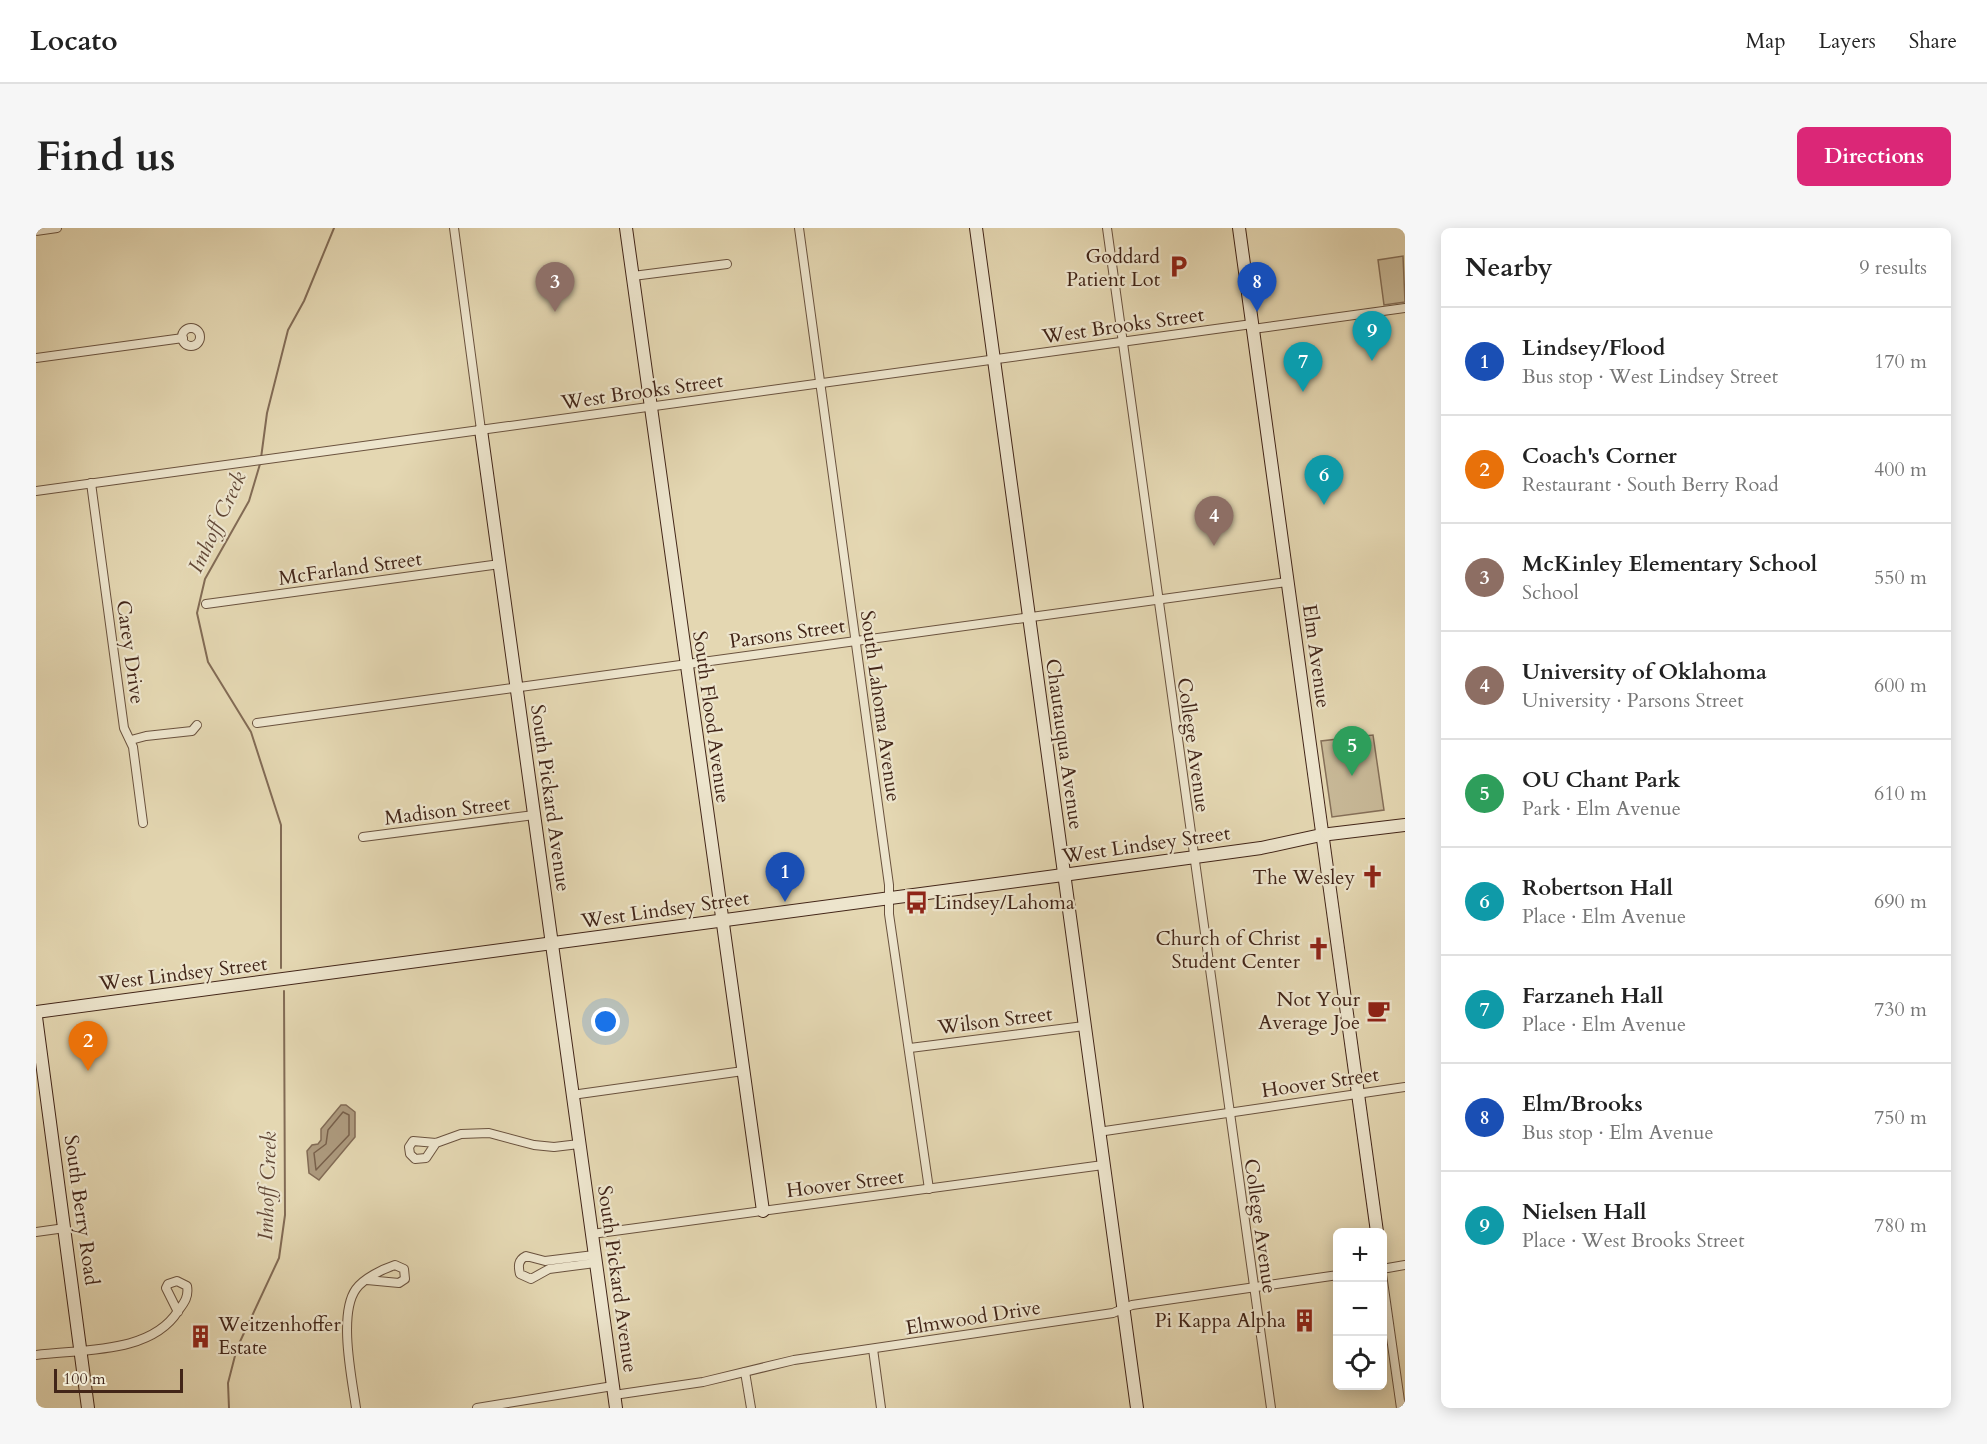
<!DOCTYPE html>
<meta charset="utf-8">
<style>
:root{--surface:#fff;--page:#f6f6f6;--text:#222;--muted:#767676;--line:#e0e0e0;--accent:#db2777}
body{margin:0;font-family:Cardo,serif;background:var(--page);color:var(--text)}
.controls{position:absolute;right:18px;bottom:18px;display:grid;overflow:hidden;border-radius:9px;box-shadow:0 3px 15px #0003}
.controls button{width:54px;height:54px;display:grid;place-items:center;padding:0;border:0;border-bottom:2px solid var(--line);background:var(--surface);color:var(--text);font:30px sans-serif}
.scale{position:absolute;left:18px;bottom:15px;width:129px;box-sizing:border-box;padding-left:6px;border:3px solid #422518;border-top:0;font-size:16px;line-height:21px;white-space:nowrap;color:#422518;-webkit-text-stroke:4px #ede5cd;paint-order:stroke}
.you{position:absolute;left:570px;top:794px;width:21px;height:21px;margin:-15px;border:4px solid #fff;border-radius:50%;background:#1a73e8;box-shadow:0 0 0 9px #1a73e833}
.badge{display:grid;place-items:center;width:39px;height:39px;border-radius:50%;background:var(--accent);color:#fff;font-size:20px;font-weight:700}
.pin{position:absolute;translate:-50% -50px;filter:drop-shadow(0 2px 3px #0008)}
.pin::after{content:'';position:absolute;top:32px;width:21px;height:18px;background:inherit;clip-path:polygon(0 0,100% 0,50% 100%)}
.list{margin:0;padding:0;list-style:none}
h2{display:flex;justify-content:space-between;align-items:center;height:78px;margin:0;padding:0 24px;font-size:26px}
h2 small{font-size:20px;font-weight:400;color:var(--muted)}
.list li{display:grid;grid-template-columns:39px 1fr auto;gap:18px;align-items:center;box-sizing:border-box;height:108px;padding:0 24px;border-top:2px solid var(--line)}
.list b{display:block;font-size:22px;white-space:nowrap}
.list p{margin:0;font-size:20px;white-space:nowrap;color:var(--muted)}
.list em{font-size:20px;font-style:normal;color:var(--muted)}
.icon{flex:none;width:33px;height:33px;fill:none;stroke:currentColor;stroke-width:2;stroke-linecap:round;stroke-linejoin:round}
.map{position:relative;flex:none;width:1369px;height:1180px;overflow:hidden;border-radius:9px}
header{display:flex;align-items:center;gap:36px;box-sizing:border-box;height:84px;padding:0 30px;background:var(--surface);border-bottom:2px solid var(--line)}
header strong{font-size:28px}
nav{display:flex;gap:33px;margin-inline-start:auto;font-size:21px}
.intro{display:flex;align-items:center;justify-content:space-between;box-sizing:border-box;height:144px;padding:0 36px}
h1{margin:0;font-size:42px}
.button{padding:15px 27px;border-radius:9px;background:var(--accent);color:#fff;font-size:21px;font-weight:700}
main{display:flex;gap:36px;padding:0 36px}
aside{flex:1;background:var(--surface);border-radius:9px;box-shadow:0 3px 15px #0003}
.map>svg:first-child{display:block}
.green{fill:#c8b998;stroke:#856f58;stroke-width:1.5}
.water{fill:#ad9a7e;stroke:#826b55;stroke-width:1.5}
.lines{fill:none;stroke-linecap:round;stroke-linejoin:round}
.shore{stroke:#78604b;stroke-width:1.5}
.stream{stroke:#826b55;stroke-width:2}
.street-casing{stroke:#6a523e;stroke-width:10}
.secondary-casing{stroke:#422518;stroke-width:14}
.street{stroke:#ede5cd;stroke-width:8}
.secondary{stroke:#ede5cd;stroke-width:12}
.labels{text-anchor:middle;stroke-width:4.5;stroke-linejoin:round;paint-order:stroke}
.poi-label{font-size:20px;fill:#422518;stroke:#ede5cd;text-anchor:end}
.street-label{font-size:20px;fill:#422518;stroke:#ede5cd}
.water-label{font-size:21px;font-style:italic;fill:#624837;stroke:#ede5cd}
</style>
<header>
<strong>Locato</strong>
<nav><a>Map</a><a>Layers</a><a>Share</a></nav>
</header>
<div class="intro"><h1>Find us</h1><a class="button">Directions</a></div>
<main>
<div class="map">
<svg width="1369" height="1180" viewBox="0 0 1369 1180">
<rect width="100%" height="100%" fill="#e4d7b2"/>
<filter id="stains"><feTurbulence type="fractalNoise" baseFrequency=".00333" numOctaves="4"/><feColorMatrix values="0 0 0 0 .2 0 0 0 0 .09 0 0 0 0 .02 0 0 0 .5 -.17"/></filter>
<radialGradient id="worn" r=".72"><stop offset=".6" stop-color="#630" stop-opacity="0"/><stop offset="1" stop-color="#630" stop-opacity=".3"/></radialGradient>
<g class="green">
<polygon points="1367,28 1369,74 1348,77 1342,32"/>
<polygon points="1337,507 1348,582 1296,589 1285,513"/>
</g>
<polygon class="water" points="305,877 310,877 319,884 319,909 283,952 273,945 271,923 276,917 282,916 285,912 285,901"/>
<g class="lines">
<polygon class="shore" points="307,884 313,887 313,907 280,942 278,925 290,916 292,902"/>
<g class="stream">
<polyline points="225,230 231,185 252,102 268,73 298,0"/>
<polyline points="224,236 213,273 169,351 161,385 172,434 215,504 245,597 245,740"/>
<polyline points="193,1180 192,1155 201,1120 243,1030 249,987 248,763"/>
</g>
<defs>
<g id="street">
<polyline points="418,0 445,202"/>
<polyline points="763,0 853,657 853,686 893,961"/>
<polyline points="1071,0 1235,1180"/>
<polyline points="0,3 21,0"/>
<polyline points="597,48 691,36"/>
<circle cx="155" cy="109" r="9"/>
<polyline points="1217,101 1369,80"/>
<polyline points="0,130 147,110"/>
<polyline points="55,255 88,500 97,519 107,595"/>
<polyline points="0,263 1216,96"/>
<polyline points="170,376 464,336"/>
<polyline points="221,495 1251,354"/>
<polyline points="95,512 110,508 156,503 161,497"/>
<polyline points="327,609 498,587"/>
<polyline points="874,820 1048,798"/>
<polyline points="536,867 707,843"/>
<polyline points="1062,904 1369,859"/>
<polyline points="400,915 390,930 379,931 374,926 373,919 377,913 400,915 425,906 453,905 498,917 518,919 543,916"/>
<polyline points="0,1004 29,1000"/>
<polyline points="556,1006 1067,937"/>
<path d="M558,1027L509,1033L490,1028C482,1032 482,1038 484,1046L495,1051L513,1041L559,1035"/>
<polyline points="1346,1041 1369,1037"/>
<polyline points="1346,1046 1365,1180"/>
<polyline points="837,1121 845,1180"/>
<path d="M0,1127C46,1121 115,1126 142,1083C148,1075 153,1069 151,1058L141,1053L132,1056L130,1060L142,1084"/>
<polyline points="709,1144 715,1180"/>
<polyline points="578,1167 667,1154 758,1132 1077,1085 1096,1077 1302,1047"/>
<path d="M320,1180C316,1151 302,1086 320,1061C328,1050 347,1041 359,1037L368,1041L369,1051L363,1055L331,1052"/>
<polyline points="441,1180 577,1158"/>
</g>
<g id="secondary">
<polyline points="590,0 727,983"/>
<polyline points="940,0 1101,1180"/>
<polyline points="1203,0 1341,1004"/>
<polyline points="445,202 580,1180"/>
<polyline points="0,784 1027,647 1225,620 1285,607 1369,597"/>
<polyline points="0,789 52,1180"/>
</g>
</defs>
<use href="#street" class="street-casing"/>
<use href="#secondary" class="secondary-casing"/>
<use href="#street" class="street"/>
<use href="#secondary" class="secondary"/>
</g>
<defs>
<symbol id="parking-bare" viewBox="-9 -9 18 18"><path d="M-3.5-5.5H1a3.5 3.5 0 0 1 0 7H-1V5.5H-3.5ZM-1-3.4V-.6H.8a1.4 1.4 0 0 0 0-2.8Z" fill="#8f2418" stroke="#ede5cd" stroke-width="2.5" paint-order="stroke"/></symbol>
<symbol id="church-bare" viewBox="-9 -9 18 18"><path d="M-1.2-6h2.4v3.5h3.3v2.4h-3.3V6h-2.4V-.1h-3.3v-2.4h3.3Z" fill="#8f2418" stroke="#ede5cd" stroke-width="2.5" paint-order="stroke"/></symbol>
<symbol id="bus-bare" viewBox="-9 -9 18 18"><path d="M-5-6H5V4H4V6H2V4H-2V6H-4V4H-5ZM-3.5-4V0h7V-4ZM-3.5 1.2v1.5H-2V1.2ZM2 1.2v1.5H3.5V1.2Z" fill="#8f2418" stroke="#ede5cd" stroke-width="2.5" paint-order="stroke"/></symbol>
<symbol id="cafe-bare" viewBox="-9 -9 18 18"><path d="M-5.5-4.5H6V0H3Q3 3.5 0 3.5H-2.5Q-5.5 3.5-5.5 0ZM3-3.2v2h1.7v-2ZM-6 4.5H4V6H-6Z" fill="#8f2418" stroke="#ede5cd" stroke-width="2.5" paint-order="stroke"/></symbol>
<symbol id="building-bare" viewBox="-9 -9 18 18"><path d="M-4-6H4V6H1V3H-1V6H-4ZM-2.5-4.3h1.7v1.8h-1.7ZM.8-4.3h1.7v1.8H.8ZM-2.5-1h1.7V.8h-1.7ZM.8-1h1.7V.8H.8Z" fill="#8f2418" stroke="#ede5cd" stroke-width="2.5" paint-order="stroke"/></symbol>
</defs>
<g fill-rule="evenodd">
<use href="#parking-bare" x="1126" y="22" width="33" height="33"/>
<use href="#church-bare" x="1320" y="632" width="33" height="33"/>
<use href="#bus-bare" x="864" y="658" width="33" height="33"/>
<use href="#church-bare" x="1266" y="704" width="33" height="33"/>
<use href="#cafe-bare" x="1326" y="766" width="33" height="33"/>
<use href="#building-bare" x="1252" y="1076" width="33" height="33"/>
<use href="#building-bare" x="148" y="1092" width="33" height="33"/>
</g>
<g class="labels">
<g class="poi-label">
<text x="1124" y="35">Goddard<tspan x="1124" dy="23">Patient Lot</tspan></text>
<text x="1319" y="656">The Wesley</text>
<text x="898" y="681" text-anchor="start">Lindsey/Lahoma</text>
<text x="1264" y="717">Church of Christ<tspan x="1264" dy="23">Student Center</tspan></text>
<text x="1324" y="778">Not Your<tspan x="1324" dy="23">Average Joe</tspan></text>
<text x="1250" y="1099">Pi Kappa Alpha</text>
<text x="182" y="1103" text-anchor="start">Weitzenhoffer<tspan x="182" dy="23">Estate</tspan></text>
</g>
<g class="street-label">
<text transform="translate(1087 97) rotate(-8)" y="7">West Brooks Street</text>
<text transform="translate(606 163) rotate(-8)" y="7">West Brooks Street</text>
<text transform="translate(314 340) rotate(-8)" y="7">McFarland Street</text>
<text transform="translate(751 405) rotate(-8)" y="7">Parsons Street</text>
<text transform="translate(95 424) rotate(82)" y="7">Carey Drive</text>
<text transform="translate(1281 428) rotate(82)" y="7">Elm Avenue</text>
<text transform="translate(845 478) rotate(82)" y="7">South Lahoma Avenue</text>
<text transform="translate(676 489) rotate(82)" y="7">South Flood Avenue</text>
<text transform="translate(1029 516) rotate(82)" y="7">Chautauqua Avenue</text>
<text transform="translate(1158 517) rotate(82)" y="7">College Avenue</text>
<text transform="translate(515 570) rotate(82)" y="7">South Pickard Avenue</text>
<text transform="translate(411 582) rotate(-7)" y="7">Madison Street</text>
<text transform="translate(1110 616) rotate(-8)" y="7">West Lindsey Street</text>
<text transform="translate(629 681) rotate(-8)" y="7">West Lindsey Street</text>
<text transform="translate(147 745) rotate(-7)" y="7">West Lindsey Street</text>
<text transform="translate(959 792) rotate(-7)" y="7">Wilson Street</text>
<text transform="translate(1284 854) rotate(-8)" y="7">Hoover Street</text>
<text transform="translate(809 955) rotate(-7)" y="7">Hoover Street</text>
<text transform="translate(46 982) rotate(82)" y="7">South Berry Road</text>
<text transform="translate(1225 998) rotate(82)" y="7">College Avenue</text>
<text transform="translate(582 1051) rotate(82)" y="7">South Pickard Avenue</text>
<text transform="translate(937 1089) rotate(-9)" y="7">Elmwood Drive</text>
</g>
<g class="water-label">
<text transform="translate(181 294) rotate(-65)" y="7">Imhoff Creek</text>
<text transform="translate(231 958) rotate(-88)" y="7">Imhoff Creek</text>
</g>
</g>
<rect width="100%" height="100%" filter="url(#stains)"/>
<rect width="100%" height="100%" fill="url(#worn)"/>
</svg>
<div class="controls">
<button>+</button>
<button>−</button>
<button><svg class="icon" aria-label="locate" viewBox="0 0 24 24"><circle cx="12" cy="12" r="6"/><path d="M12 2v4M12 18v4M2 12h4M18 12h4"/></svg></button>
</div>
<div class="scale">100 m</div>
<div class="you"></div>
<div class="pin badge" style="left:749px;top:674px;background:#1a4fb4">1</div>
<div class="pin badge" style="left:52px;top:843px;background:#e8710a">2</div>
<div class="pin badge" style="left:519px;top:84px;background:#8d6e63">3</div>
<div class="pin badge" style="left:1178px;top:318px;background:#8d6e63">4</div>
<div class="pin badge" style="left:1316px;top:548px;background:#2e9e5b">5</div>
<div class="pin badge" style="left:1288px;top:277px;background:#0f9aa8">6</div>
<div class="pin badge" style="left:1267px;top:164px;background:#0f9aa8">7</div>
<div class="pin badge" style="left:1221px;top:84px;background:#1a4fb4">8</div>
<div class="pin badge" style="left:1336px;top:133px;background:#0f9aa8">9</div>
</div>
<aside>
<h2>Nearby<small>9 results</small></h2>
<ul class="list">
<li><span class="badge" style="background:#1a4fb4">1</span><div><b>Lindsey/Flood</b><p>Bus stop · West Lindsey Street</p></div><em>170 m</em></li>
<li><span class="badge" style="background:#e8710a">2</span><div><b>Coach's Corner</b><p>Restaurant · South Berry Road</p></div><em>400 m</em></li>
<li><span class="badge" style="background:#8d6e63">3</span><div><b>McKinley Elementary School</b><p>School</p></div><em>550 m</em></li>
<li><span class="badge" style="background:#8d6e63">4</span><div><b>University of Oklahoma</b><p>University · Parsons Street</p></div><em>600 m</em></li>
<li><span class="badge" style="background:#2e9e5b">5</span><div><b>OU Chant Park</b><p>Park · Elm Avenue</p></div><em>610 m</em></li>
<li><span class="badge" style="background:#0f9aa8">6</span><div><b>Robertson Hall</b><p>Place · Elm Avenue</p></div><em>690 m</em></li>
<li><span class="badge" style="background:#0f9aa8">7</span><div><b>Farzaneh Hall</b><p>Place · Elm Avenue</p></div><em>730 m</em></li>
<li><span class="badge" style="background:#1a4fb4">8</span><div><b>Elm/Brooks</b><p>Bus stop · Elm Avenue</p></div><em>750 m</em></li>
<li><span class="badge" style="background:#0f9aa8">9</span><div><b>Nielsen Hall</b><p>Place · West Brooks Street</p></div><em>780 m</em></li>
</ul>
</aside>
</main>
